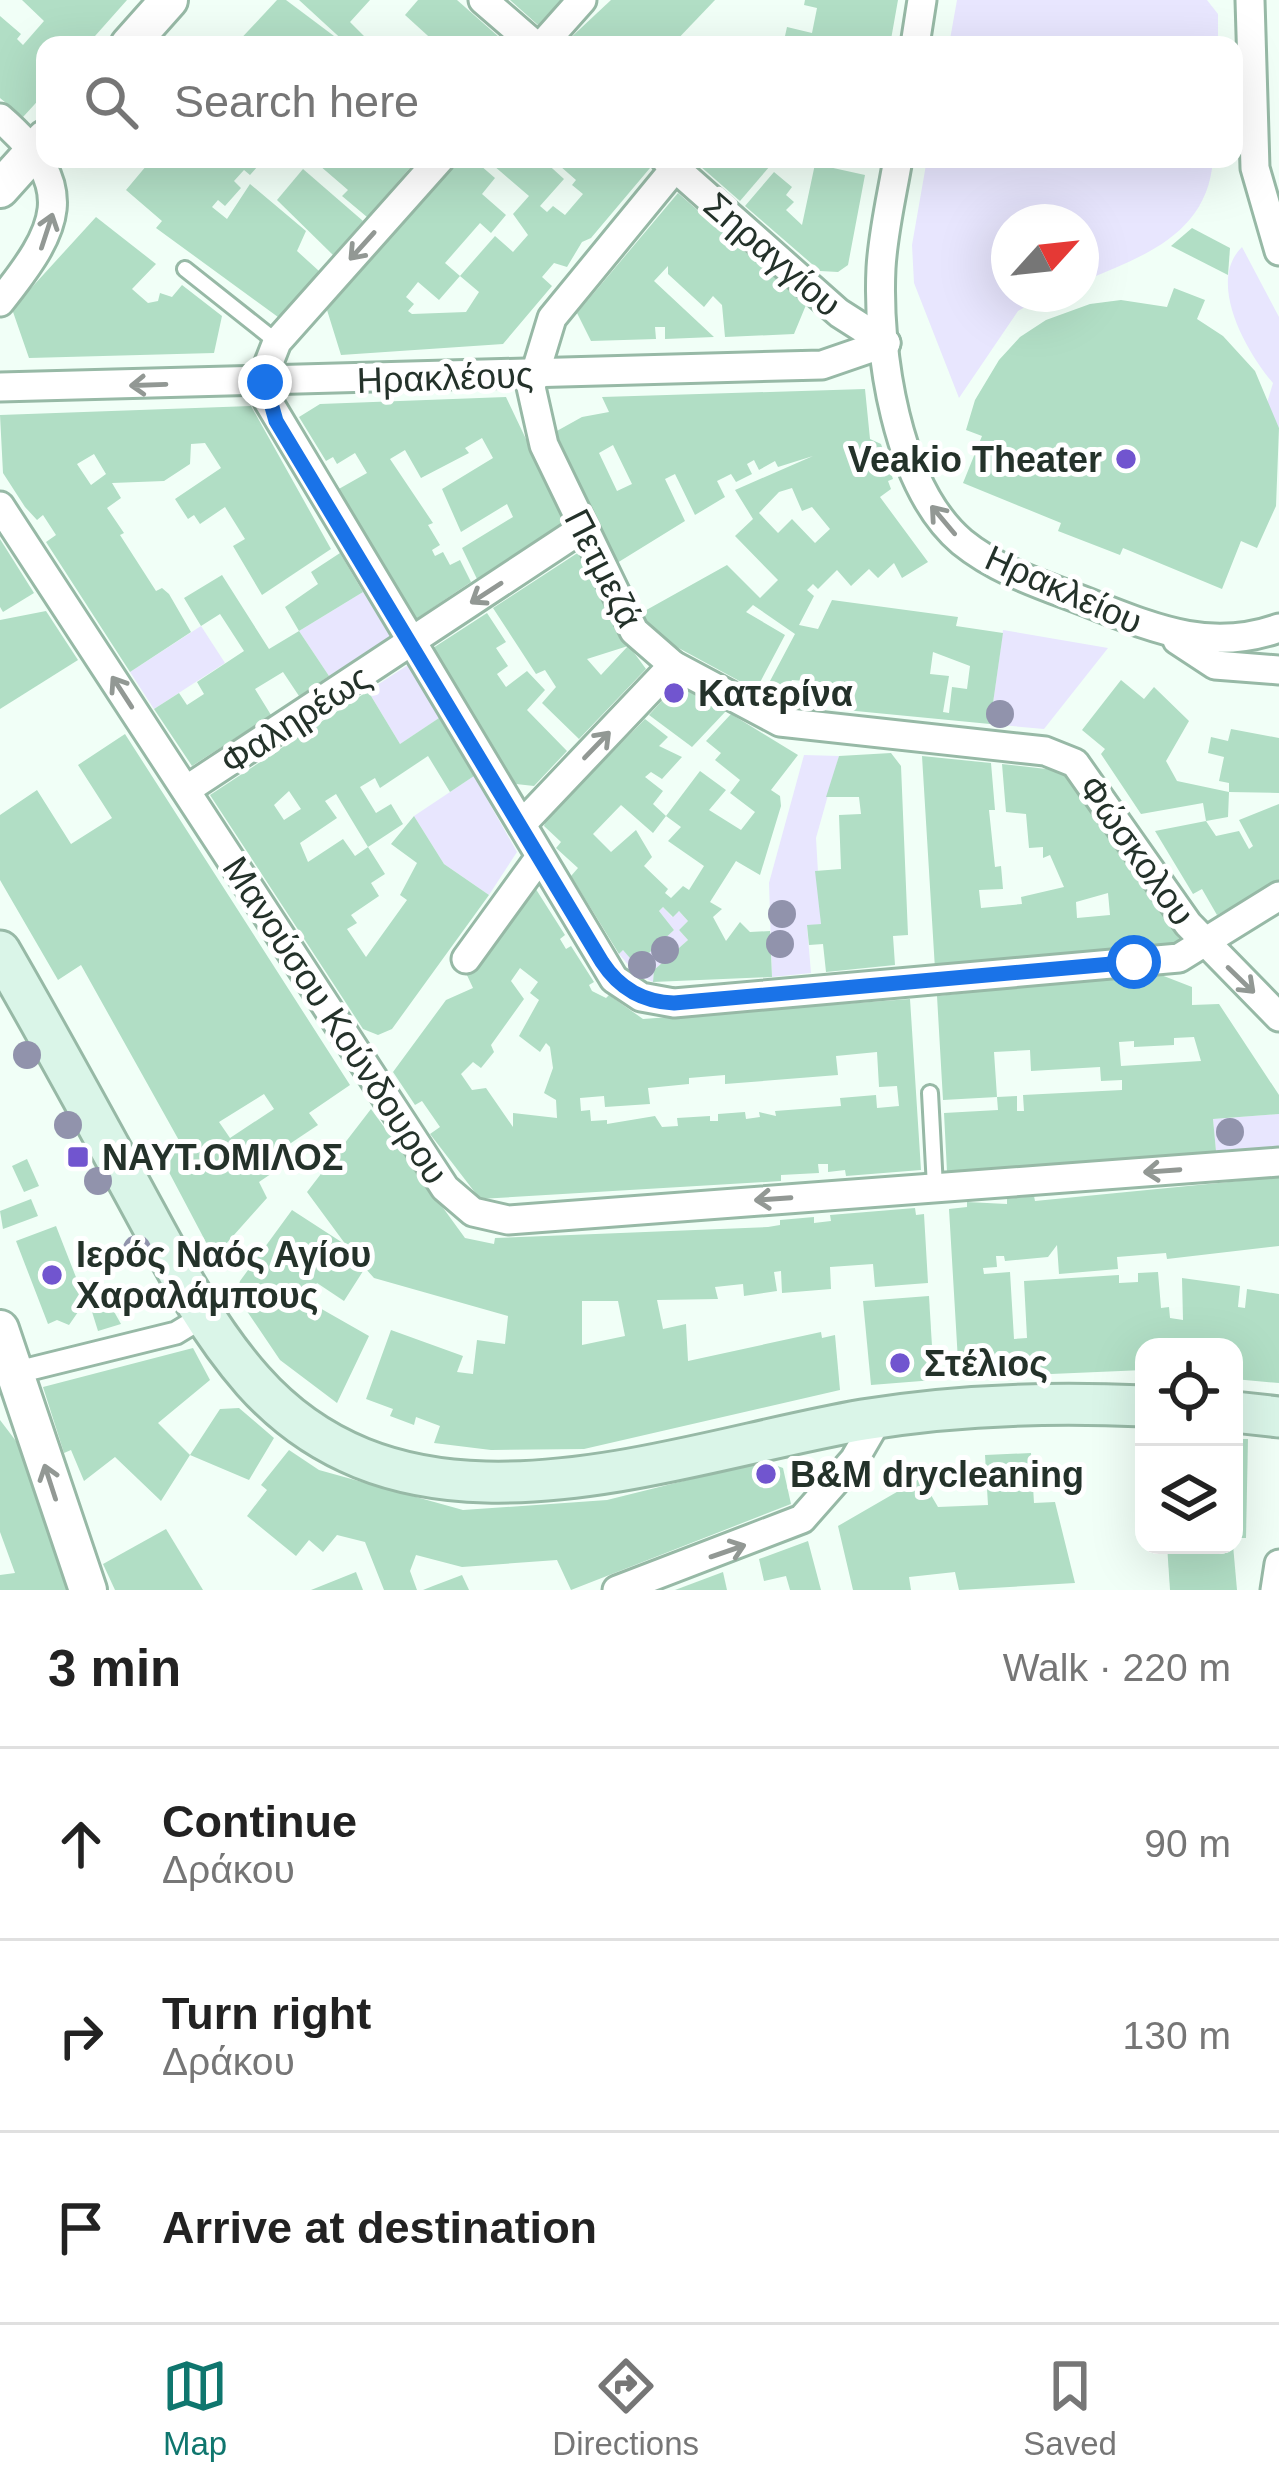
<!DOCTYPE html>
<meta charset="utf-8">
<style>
:root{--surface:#fff;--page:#f2f2f2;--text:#222;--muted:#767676;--line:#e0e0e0;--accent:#0f766e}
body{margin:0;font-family:Arial,sans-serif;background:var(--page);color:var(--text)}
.controls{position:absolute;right:36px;bottom:36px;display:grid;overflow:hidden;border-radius:24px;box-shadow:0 12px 48px #0002}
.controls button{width:108px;height:108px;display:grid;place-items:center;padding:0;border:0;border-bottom:3px solid var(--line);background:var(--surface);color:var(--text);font:60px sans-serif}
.compass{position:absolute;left:991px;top:204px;width:108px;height:108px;border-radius:50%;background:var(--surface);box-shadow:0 12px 48px #0002;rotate:63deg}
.stop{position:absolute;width:36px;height:36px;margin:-27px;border:9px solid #1a73e8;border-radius:50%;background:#fff}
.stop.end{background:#1a73e8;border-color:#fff;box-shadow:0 3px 12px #0008}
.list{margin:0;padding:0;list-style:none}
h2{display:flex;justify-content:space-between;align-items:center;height:156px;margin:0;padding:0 48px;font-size:51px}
h2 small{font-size:39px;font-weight:400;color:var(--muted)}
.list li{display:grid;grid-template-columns:78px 1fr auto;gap:36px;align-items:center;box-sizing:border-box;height:192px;padding:0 48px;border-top:3px solid var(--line)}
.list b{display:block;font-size:45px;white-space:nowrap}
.list p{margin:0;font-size:39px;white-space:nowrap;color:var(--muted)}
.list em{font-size:39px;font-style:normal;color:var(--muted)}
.icon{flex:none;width:66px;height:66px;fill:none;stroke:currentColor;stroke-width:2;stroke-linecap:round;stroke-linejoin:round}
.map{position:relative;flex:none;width:1279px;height:1590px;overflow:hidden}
.search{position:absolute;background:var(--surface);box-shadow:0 12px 48px #0002;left:36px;right:36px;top:36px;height:132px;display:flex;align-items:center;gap:30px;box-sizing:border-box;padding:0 42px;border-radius:24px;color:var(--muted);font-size:45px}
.sheet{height:732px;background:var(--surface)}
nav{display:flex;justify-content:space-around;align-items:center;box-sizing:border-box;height:168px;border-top:3px solid var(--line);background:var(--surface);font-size:33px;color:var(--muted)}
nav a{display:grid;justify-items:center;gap:6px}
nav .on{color:var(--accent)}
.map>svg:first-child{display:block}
.green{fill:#e8e6fe}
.building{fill:#b1dec5;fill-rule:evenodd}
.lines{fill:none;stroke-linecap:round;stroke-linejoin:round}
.service-casing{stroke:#97b9a6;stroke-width:20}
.pedestrian-casing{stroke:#97b9a6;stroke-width:27}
.minor-casing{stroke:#97b9a6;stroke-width:33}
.tertiary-casing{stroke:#97b9a6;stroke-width:42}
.secondary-casing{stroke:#97b9a6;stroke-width:45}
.service{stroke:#fff;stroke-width:14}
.pedestrian{stroke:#fff;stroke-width:21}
.minor{stroke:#fff;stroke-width:27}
.tertiary{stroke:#fff;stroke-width:36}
.secondary{stroke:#daf5e8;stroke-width:39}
.tree{fill:#9193ac}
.oneway{stroke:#929894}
.route{stroke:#1a73e8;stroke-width:15}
.poi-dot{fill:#7155cf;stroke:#fff;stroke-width:4.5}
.labels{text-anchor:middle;stroke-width:10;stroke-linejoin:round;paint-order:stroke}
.street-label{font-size:36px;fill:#24322a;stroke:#fff}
.poi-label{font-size:36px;font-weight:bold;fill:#24322a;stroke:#fff;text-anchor:start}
</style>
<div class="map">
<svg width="1279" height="1590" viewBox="0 0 1279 1590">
<rect width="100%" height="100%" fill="#f1fff7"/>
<g class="green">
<polygon points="957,0 1207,0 1218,14 1218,45 949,45"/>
<path d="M927,159H1213C1208,234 1144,256 1084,281L1081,222H1009V294H1048L1018,311L959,398L914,283L912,245Z"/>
<path d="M1242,247L1279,317V428L1267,403L1273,383C1247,353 1206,282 1242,247Z"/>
<polygon points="363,592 390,636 329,676 299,631"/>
<polygon points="201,626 225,663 154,709 130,672"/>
<polygon points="1003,630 1108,648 1044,729 990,724"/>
<polygon points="408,665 439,718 400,744 368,691"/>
<polygon points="804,755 839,756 816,838 821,924 807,926 811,973 772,977 769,883"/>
<polygon points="474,776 517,852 489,895 444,864 414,816"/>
<polygon points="663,907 672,917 679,911 688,921 679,930 688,940 654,970 653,982 636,974 619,954 623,950 636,964 674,930 659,911"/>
<polygon points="1279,1114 1279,1147 1216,1151 1213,1119"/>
</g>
<g class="building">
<polygon points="22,0 127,0 87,45 45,45 45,93 23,117 0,98 0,16 21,34 17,39 23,45 44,21"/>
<polygon points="277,0 286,0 346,45 235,45"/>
<polygon points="299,0 370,0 350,22 364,36 348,45"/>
<polygon points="418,0 457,0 508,45 438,45 405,15"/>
<polygon points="510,0 561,0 538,25"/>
<polygon points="611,0 715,0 672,45 565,43"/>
<polygon points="805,0 898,0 890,45 783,45 787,27 812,33 817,8 804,5"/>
<polygon points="152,159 264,159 250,175 244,170 234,181 241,188 225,206 218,200 212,207 227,219 250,184 306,231 297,251 319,271 278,317 156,228 162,221 126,190"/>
<polygon points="312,159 412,159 415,162 367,217 342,196 348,190"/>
<polygon points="461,159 473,159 495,178 482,194 506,215 491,233 480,223 445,263 460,276 439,300 418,282 406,297 414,304 408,311 412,314 466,312 479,292 460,276 495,236 513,252 528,235 513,214 529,196 486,159 542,159 564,179 540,206 547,212 553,206 565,215 583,194 572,185 576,180 552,159 639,159 650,168 591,238 582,242 567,267 554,263 542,277 552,286 503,344 341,355 327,310"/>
<polygon points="692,159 776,159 740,201"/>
<polygon points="815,164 865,175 848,265 838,272 820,271 745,206 774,172 792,187 786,195 794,202 786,210 802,225"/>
<polygon points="303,169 363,221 333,255 277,200"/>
<polygon points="678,193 806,305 794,334 725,337 722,305 713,296 704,307 668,274 668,266 654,281 714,337 665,339 665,327 655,327 656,339 591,341 577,313"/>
<polygon points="96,217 156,264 132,289 148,303 158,301 160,293 172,297 182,285 222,316 214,353 29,358 12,309"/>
<polygon points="1192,228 1230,248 1228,275 1171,246"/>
<polygon points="1174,288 1205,300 1197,319 1223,336 1255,371 1279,428 1276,506 1257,548 1241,541 1222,589 1123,548 1120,555 1058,531 1061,523 963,483 982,436 966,430 975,400 999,360 1020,337 1046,320 1090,304 1121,300 1167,307"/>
<path d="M865,389L870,439L881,444L893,479L888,481L891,489L880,497L928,562L902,578L894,563L878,578L869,569L851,586L837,570L818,589L813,584L807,590L814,596L799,625L818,629L832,600L958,617L956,626L1003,633L990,724L835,709L839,684L792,680L786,690L770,681L795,634L753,605L746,612L785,635L756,690L649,632L641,613L727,565L760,598L778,580L735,536L753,519L735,490L813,456L778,467L775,461L759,470L754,460L747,464L752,474L736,482L731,474L717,481L725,497L695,515L675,474L665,479L685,521L617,563L555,432L582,417L609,412L602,397ZM613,445L632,484L617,491L599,453ZM792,488L802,511L812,507L830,529L815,543L792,519L778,533L759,513L779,492ZM933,652L970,666L967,689L952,687L949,713L943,712L949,676L930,674Z"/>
<polygon points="506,397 565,521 477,579 462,548 513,517 507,504 461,532 442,489 493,458 482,438 465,448 469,453 421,478 405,450 390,459 433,523 428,525 440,545 432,550 435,556 443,552 450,565 460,560 471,582 416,619 337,490 367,473 355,453 337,464 333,457 326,461 299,417 320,404"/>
<path d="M251,406L331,549L262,595L233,546L245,539L225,507L200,524L194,515L188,519L175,499L221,468L205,443L191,444L190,464L164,481L112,483L121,498L107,508L124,533L120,535L156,591L162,588L169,594L191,632L130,672L46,542L56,535L43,515L37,520L25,507L3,473L0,415ZM94,454L106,474L91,485L77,464Z"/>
<polygon points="0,539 34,593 3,612 0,607"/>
<path d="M579,552L613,624L646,669L579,739L542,703L556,687L545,670L536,674L493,608ZM628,646L601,675L587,659Z"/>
<polygon points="340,553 363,592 299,631 329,676 299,696 283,672 255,689 271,715 192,766 154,709 179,693 187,705 204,694 197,682 244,651 220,614 201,626 184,598 222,575 269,649 299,631 285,607 318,584 311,572"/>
<polygon points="46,611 78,660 0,709 0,620"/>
<polygon points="487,613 506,642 496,648 508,666 497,674 506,687 527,671 545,690 527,710 567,751 534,786 516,784 433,648"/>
<polygon points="1121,680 1144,699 1154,687 1189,721 1166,761 1177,781 1229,792 1228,817 1206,821 1203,803 1141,814 1101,754 1105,749 1082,730"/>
<polygon points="677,684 726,711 692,747 649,715"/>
<path d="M368,691L400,744L439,718L474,776L450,792L428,756L380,788L375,778L360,787L376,813L391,804L403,824L368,847L336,794L325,801L337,818L300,843L308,862L343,839L355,856L368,847L385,874L371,883L379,896L351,915L357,923L347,929L366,957L407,900L400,895L417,863L391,844L414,816L444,864L489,895L392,1029L378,1035L363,1029L210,795ZM289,791L301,809L284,820L274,805Z"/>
<polygon points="731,714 798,755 771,790 780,796 781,806 760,875 736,861 710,902 722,909 713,917 726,941 740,922 750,932 770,931 772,977 653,982 654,970 688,940 679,930 688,921 679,911 673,917 663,907 659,911 674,930 636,965 623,950 619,954 571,876 578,868 556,848 561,842 544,826 546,820 645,719 668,737 659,746 682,757 662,779 651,772 645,777 663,791 653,804 666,816 653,833 621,805 593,834 611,852 636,830 652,857 644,866 668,889 665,893 671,898 683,886 689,890 704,866 668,841 681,827 666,816 700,771 726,790 709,810 741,830 755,812 730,793 740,780 715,760 721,753 706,741"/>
<polygon points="1231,729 1279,738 1279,793 1229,792 1229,783 1219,781 1224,757 1208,753 1211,737 1228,741"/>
<path d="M125,734L350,1085L309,1113L318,1125L285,1147L293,1159L259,1182L267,1198L217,1254L209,1248L161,1157L181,1144L81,965L58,980L0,880V815L37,790L71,844L112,818L78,765ZM264,1094L274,1109L230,1138L219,1122Z"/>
<polygon points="891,753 901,766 908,935 893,936 895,965 826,972 823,944 809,945 807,925 821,924 815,871 841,869 839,815 861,814 859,797 826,797 839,756"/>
<path d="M922,756L991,763L995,810H989L995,867L1001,866L1003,889L979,890L981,908L1022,904L1021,897L1064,887L1050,855L1043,858V847L1029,848L1026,814L1006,812L1002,764L1064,771L1182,943L935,969ZM1108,893L1110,915L1077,918L1076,902Z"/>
<polygon points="1279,804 1279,881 1217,915 1202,889 1193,894 1155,831 1206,821 1216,836 1239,831 1249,849 1253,846 1239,820"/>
<path d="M532,883L565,935L560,939L566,949L571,946L594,982L589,985L592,991L606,998L609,995L643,1019L910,999L921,1170L846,1176L845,1170L828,1172V1164H818L819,1173L781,1175V1181L480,1199L430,1134L440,1127L422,1101L415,1105L393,1072L446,1000L473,988L466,973ZM520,968L538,982L530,993L539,1000L519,1036L540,1052L546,1043L550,1047L553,1068L544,1093L556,1100L557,1118L513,1113V1127L486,1088L472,1090L461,1074L473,1062L481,1068L494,1052L491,1045L524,999L511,981ZM877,1052L879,1087L897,1086L899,1106L877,1108L876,1095L840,1098L841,1106L775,1111L776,1116L759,1112L760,1117L746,1119L745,1112L718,1114V1121H710V1116L677,1118L678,1126L662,1127L655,1116L607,1124V1120L591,1121L590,1110L581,1111L580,1098L604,1096L605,1107L650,1104L648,1088L689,1084V1078L725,1075V1084L838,1075L836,1056Z"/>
<path d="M1156,973L1192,987V1005L1219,1004L1279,1095V1114L1213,1119L1216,1151L947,1172L944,1113L998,1110L997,1097L1017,1096V1111H1024L1023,1095L1122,1090V1080L1101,1081L1100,1067L1031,1071L1030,1050L994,1052L997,1097L943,1100L937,996ZM1194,1037L1201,1061L1121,1066L1119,1042L1134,1041V1047L1174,1045V1038Z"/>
<path d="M371,1109L465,1238L494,1244L495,1238L768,1227L780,1225V1220L814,1217V1223L831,1221L830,1215L915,1208L916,1215L924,1214L928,1283L875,1287L873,1264L830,1267L831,1289L782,1293L781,1271L774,1272L777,1291L744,1296L743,1284L715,1287L718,1299L657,1300L663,1329L686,1324L688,1361L821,1332L822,1338L835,1335L840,1390L584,1449L491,1450L434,1443L440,1426L416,1417L414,1425L390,1416L393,1409L366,1399L391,1330L463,1356L457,1372L473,1374L477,1340L505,1344L508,1316L374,1278L365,1268L344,1301L317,1283L304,1299L369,1336L337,1403L280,1360L236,1295L240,1281L292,1210L346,1245L307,1192ZM582,1301H618L625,1336L582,1345Z"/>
<polygon points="27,1159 39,1186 24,1192 12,1166"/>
<polygon points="1279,1177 1279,1246 1167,1259 1166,1253 1117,1257 1118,1269 1059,1274 1057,1245 1048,1257 1005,1261 1004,1256 996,1256 997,1267 983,1268 984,1274 1010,1272 1014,1339 1027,1338 1024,1281 1119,1275 1119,1283 1138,1282 1138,1273 1158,1272 1161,1308 1169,1307 1170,1318 1183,1320 1182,1278 1240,1286 1238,1307 1245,1308 1247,1289 1279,1294 1279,1383 1234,1379 1234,1347 1144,1347 1144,1370 959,1378 949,1209 967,1207 967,1202 1007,1204 1007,1199 1034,1196 1035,1201"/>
<polygon points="31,1199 38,1216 3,1229 0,1211"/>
<polygon points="56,1226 88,1308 78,1312 69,1325 57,1320 48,1324 16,1241"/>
<polygon points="95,1278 121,1324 98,1331 83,1283"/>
<polygon points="929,1296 934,1380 871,1385 863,1301"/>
<polygon points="193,1348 210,1380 158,1423 190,1455 220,1409 239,1408 274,1438 249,1480 190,1455 161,1501 115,1457 84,1481 71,1450 64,1453 43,1387"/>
<polygon points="0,1420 19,1445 67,1590 0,1590 0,1575 15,1573 0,1532"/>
<polygon points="1234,1439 1248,1439 1246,1538 1234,1538"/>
<polygon points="289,1450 319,1470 463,1510 607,1500 764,1461 783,1468 791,1504 571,1590 557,1560 462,1567 416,1555 410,1571 417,1590 384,1590 365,1542 337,1535 323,1552 309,1540 296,1556 247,1516 267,1490 261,1485"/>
<polygon points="1031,1453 1034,1503 1055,1502 1075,1583 959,1590 955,1572 909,1577 911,1590 853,1590 838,1526 921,1478 938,1507 988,1505 985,1455"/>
<polygon points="166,1529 203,1590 115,1590 103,1564"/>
<polygon points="808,1541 821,1590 790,1590 786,1576 764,1581 759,1559"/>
<polygon points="1167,1545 1233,1545 1237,1590 1170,1590"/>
<polygon points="356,1572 363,1590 311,1590"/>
<polygon points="723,1572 727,1590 675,1590"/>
<polygon points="462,1575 469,1590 423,1590 433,1586"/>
</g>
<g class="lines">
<defs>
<g id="service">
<polyline points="185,269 277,342"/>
<polyline points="930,1093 935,1187"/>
</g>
<polyline id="pedestrian" points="14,1373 176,1333 204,1316"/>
<g id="minor">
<polyline points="483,0 535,45"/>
<polyline points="1250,0 1255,168 1279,251"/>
<polyline points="542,45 582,0"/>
<polyline points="915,45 922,0"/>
<path d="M0,118C81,188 58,229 0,302"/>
<polyline points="440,159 277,342 266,370 268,401 614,979 641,997 674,1003 1179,958 1279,896"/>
<polyline points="665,159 839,313 886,343"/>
<path d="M898,159C892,195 883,232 881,268C877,351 896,486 962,542C1000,573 1049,587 1094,605C1158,630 1211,652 1279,628"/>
<polyline points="675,168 552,318 531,387 544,445 634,631 673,665 780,722 1045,751 1075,763 1188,924 1279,1017"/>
<polyline points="0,387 822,365 886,343"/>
<polyline points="0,506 445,1188 473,1212 508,1220 1279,1162"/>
<polyline points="1177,640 1215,665 1279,670"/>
<polyline points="186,790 583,528"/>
<polyline points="522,824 673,665"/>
<polyline points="466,959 540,857"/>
<polyline points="617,1590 802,1519 854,1460 879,1417"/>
<polyline points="1275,1590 1279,1564"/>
</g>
<g id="tertiary">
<polyline points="129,45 169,0"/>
<polyline points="0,189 45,139"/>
<polyline points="0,1329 88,1590"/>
</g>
<g id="secondary">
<path d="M0,951C44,1027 86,1104 128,1181C166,1250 201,1322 253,1381C412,1560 667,1454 863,1420C953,1405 1053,1402 1144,1406"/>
<polyline points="1234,1412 1279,1417"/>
</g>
</defs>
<use href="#service" class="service-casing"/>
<use href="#pedestrian" class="pedestrian-casing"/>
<use href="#minor" class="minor-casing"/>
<use href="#tertiary" class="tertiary-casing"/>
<use href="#secondary" class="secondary-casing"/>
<use href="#service" class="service"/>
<use href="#pedestrian" class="pedestrian"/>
<use href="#minor" class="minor"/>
<use href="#tertiary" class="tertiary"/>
<use href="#secondary" class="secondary"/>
</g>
<g class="tree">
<circle cx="1000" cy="714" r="14"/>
<circle cx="782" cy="914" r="14"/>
<circle cx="780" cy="944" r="14"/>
<circle cx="665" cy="950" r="14"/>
<circle cx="642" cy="965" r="14"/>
<circle cx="27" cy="1055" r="14"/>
<circle cx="68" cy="1125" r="14"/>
<circle cx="1230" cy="1132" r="14"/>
<circle cx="98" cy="1181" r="14"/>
<circle cx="137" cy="1249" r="14"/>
</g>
<defs><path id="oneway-shaft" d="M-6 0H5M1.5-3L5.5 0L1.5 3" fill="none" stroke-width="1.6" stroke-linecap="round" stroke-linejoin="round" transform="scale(3)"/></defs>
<g class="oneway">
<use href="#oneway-shaft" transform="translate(47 231) rotate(-72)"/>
<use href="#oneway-shaft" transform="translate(362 246) rotate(132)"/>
<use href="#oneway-shaft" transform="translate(148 385) rotate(178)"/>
<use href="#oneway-shaft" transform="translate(943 520) rotate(-130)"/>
<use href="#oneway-shaft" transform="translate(486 593) rotate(147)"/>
<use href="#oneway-shaft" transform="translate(122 692) rotate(-123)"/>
<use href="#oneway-shaft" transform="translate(597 745) rotate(-46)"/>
<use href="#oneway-shaft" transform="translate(1241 980) rotate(44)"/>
<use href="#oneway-shaft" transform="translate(1162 1171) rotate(176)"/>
<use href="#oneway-shaft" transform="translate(773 1199) rotate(176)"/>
<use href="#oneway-shaft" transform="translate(50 1482) rotate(-108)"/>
<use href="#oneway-shaft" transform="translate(728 1551) rotate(-19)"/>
</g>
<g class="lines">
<path class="route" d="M265,382L276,421L602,962C619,988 642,1002 674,1003L1134,962"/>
</g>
<g class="poi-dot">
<circle cx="1126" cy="459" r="12"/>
<circle cx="674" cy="693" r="12"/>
<rect x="66" y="1145" width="24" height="24" rx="6"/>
<circle cx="52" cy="1275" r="12"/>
<circle cx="900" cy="1363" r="12"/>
<circle cx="766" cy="1474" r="12"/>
</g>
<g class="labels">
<g class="street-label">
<text transform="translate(773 254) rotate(41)" y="13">Σηραγγίου</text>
<text transform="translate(445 377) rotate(-2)" y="13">Ηρακλέους</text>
<text transform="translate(604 568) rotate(63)" y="13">Πετμεζά</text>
<text transform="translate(1064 589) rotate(24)" y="13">Ηρακλείου</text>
<text transform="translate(295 719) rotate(-33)" y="13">Φαληρέως</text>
<text transform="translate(1137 850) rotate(55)" y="13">Φώσκολου</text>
<text transform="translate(336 1020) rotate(57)" y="13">Μανούσου Κούνδουρου</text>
</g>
<g class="poi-label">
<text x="1102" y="472" text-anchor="end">Veakio Theater</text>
<text x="698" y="706">Κατερίνα</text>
<text x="102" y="1170">ΝΑΥΤ.ΟΜΙΛΟΣ</text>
<text x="76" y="1267">Ιερός Ναός Αγίου<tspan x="76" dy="41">Χαραλάμπους</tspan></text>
<text x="924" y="1376">Στέλιος</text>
<text x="790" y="1487">B&amp;M drycleaning</text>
</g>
</g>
</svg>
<div class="controls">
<button><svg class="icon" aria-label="locate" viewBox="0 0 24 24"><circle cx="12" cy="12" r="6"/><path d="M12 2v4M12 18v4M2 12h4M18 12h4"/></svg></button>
<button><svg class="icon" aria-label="layers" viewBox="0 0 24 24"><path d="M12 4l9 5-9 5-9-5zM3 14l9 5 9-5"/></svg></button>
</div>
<svg class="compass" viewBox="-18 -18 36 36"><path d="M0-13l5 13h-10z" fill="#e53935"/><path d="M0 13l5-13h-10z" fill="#767676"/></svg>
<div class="stop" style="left:1134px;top:962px"></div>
<div class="stop end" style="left:265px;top:382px"></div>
<div class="search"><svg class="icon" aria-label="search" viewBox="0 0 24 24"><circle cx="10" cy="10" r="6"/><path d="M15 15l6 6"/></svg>Search here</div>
</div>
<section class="sheet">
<h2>3 min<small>Walk · 220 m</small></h2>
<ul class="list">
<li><svg class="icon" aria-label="ahead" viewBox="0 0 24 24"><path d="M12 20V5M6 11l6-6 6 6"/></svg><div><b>Continue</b><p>Δράκου</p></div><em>90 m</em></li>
<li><svg class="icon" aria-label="right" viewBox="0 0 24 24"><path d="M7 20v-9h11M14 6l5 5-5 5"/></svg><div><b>Turn right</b><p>Δράκου</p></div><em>130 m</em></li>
<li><svg class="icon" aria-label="arrive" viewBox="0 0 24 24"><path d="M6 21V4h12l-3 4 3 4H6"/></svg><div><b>Arrive at destination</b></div></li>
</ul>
</section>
<nav>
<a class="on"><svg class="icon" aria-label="map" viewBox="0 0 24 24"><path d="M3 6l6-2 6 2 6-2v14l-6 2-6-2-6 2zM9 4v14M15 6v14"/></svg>Map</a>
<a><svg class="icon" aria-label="directions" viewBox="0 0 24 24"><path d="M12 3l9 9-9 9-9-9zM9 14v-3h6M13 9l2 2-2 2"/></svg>Directions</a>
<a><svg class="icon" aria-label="saved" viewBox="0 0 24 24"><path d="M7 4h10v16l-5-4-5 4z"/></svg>Saved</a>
</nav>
